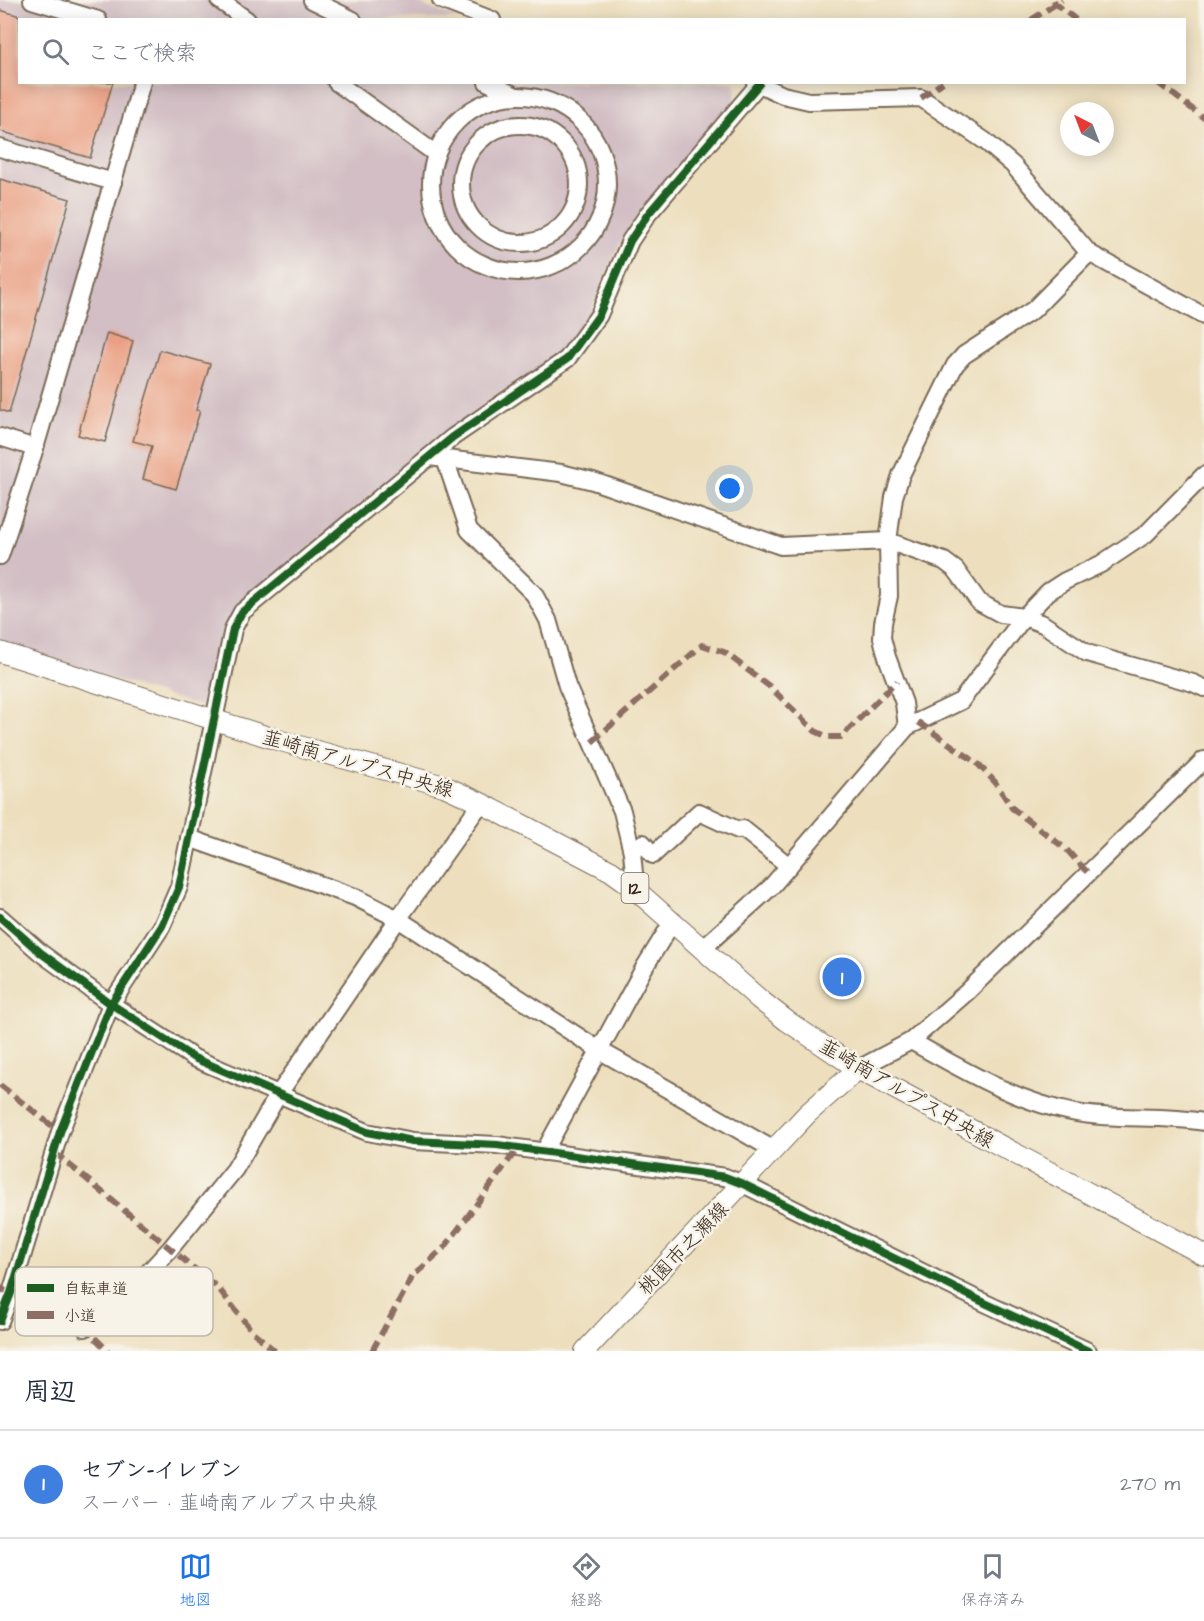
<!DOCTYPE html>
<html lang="ja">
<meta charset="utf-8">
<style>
:root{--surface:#fff;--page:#f2f2f3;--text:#1f2937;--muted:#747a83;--line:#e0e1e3;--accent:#1a73e8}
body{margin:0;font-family:"Architects Daughter","Klee One",sans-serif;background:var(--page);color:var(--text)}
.compass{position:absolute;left:1060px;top:102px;width:54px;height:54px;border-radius:50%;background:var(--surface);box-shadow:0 3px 15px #0003;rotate:318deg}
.you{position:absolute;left:730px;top:489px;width:21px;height:21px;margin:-15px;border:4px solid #fff;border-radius:50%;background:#1a73e8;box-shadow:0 0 0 9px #1a73e833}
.badge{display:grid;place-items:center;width:39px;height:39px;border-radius:50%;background:var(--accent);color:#fff;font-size:20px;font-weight:700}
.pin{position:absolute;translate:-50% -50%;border:3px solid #fff;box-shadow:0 2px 6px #0006}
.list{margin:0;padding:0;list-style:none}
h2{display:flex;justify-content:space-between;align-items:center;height:78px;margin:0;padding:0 24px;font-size:26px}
h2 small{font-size:20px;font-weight:400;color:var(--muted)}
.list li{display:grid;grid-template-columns:39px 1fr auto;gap:18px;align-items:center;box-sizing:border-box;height:108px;padding:0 24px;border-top:2px solid var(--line)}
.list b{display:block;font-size:22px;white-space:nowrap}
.list p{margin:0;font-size:20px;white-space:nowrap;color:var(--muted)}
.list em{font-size:20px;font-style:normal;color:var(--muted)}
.icon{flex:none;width:33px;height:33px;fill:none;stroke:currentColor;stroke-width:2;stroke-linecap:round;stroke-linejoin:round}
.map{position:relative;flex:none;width:1204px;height:1351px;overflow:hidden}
.search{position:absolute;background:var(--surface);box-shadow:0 3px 15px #0003;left:18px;right:18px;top:18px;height:66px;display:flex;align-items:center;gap:15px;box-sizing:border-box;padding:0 21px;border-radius:0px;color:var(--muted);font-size:22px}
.sheet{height:186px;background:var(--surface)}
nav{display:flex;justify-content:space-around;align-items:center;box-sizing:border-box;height:84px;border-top:2px solid var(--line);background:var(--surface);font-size:16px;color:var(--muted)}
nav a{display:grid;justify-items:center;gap:3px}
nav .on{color:var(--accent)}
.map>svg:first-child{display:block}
.industrial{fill:#d2bec4}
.building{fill:#ea9e82}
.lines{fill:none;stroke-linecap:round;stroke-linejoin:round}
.minor-casing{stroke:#796956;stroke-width:20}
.major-casing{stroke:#796956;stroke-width:22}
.minor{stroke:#fff;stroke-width:16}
.major{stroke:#fff;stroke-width:20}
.quiet{stroke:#8d6e63;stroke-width:6;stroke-dasharray:12 6;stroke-linecap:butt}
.cycleway-casing{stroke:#f7f3e8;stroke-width:11}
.cycleway{stroke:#1b5e20;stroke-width:8}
.labels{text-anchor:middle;stroke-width:5;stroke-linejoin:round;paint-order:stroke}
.shield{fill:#f7f3e8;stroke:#73665b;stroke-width:1.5}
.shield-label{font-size:18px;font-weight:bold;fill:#3b2a1e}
.street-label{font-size:20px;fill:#3b2a1e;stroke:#f7f3e8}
.key{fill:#f7f3e8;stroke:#bfb7ab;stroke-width:1.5}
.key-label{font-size:16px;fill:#3b2a1e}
</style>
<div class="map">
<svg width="1204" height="1351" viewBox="0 0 1204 1351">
<rect width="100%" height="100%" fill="#f7f3e8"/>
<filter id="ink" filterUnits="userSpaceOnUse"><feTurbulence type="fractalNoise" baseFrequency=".0167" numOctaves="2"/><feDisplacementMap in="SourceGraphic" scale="12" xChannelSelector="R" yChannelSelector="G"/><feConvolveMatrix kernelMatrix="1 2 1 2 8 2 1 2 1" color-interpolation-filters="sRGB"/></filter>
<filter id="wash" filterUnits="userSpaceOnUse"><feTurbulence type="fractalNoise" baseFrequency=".008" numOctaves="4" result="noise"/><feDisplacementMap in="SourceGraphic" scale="24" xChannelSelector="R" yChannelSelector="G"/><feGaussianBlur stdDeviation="1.35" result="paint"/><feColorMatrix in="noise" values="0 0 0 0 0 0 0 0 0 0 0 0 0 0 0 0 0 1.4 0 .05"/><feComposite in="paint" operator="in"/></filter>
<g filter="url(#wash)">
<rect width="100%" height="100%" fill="#eddfbe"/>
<polygon class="industrial" points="0,0 408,0 460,19 20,20 20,82 732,82 736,85 735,100 642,209 619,245 591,312 569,343 547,364 439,437 239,608 211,698 202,707 0,644"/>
<g id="blocks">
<g class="building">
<polygon points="0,10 20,16 20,82 113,82 90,158 0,131"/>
<polygon points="0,179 70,199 9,413 0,410"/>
<polygon points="107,333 133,341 105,442 78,435"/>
<polygon points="160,350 210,364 196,410 200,411 176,489 143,479 152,446 133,441"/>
</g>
</g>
</g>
<g filter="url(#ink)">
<use href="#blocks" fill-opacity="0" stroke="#796956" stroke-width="1.5"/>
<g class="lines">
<defs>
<g id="minor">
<polyline points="32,0 98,20"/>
<polyline points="219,0 247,20"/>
<polyline points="312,0 353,20"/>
<polyline points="441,0 492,20"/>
<polyline points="336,82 436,154"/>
<polyline points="487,82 514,95"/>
<polyline points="755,82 783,95 809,101 921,98 985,141 1013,165 1089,253 1204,316"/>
<circle cx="519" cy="184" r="88"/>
<circle cx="520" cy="184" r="59"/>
<polyline points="0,148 113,182"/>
<polyline points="0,437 35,448"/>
<polyline points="429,457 561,473 593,481 781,546 888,541 944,561 956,570 979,602 1001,614 1024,617 1043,624 1087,653 1193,683 1204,688"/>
<polyline points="445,459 469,530 534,594 548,620 567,686 622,811 632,852 634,873 629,884"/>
<polyline points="0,556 35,448 142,82"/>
<polyline points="907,727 904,703 887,657 882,638 883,623 889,596 888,541 894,497 901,475 955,365 964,355 1033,310 1089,253"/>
<polyline points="189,838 355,897 398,919 599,1050 774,1150"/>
<polyline points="632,852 643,843 653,855 699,812 738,830 743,829 789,866"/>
<polyline points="0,917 41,953 111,1004 194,1058 367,1132 413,1141 497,1145 725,1177 743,1184 985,1303 1088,1351"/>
<polyline points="703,948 771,887 907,727 961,701 1024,617 1048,592 1065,581 1101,564 1146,534 1204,475"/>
<path d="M911,1041C962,1069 1012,1100 1071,1112C1115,1121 1160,1114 1204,1122"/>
<polyline points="858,1069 911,1041 967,992 1204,760"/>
<polyline points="544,1152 644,968 673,921"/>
<polyline points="0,1321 11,1293 60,1132 111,1004 162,926 179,887 233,629 242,612 453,437 567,359 599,315 630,241 648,214 759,84"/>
<polyline points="85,1328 131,1291 170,1249 235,1169 278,1095 398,919 481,803"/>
</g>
<g id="major">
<polyline points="0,652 281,741 444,786 481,803 611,871 629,884 759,999 787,1021 858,1069 1204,1255"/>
<polyline points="585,1351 807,1114 858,1069"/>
</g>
</defs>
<use href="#minor" class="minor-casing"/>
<use href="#major" class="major-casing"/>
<use href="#minor" class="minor"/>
<use href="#major" class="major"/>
<g class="quiet">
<polyline points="1054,0 1055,3 1076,20"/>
<polyline points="1031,20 1062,0"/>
<polyline points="1157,82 1204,118"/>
<polyline points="921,98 943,82"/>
<polyline points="918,722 977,763 995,782 1012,808 1066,849 1088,873"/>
<polyline points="592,742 702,645 724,652 769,686 815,731 828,737 841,737 897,681"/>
<polyline points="0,1085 60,1132"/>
<polyline points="54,1152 219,1289 252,1331 275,1351"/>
<polyline points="0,1288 85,1328 108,1351"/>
<polyline points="372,1351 413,1276 445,1247 518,1148"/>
</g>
<defs>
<g id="cycleway">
<polyline points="0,917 41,953 111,1004 194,1058 367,1132 413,1141 497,1145 725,1177 743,1184 985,1303 1088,1351"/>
<polyline points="0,1321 11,1293 60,1132 111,1004 162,926 179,887 233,629 242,612 453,437 567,359 599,315 630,241 648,214 759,84"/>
</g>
</defs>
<use href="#cycleway" class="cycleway-casing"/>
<use href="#cycleway" class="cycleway"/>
</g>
</g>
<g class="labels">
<rect class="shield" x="621.5" y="873" width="27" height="30" rx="4.5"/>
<g class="shield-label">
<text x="635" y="894">12</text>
</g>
<g class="street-label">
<text transform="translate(358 763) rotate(16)" y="7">韮崎南アルプス中央線</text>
<text transform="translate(907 1093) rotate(30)" y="7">韮崎南アルプス中央線</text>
<text transform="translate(683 1248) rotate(-46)" y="7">桃園市之瀬線</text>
</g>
</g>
<rect x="15" y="1267" width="198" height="69" rx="9" class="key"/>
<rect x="27" y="1284" width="27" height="8" fill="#1b5e20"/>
<rect x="27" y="1311" width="27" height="8" fill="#8d6e63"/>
<g class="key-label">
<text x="64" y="1294">自転車道</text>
<text x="64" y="1321">小道</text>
</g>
</svg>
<svg class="compass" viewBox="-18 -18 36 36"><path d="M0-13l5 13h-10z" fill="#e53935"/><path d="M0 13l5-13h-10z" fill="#747a83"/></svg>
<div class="you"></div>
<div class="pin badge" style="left:842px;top:977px;background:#3f7fe0">1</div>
<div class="search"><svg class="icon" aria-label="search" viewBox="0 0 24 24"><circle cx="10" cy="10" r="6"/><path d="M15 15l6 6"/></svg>ここで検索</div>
</div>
<section class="sheet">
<h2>周辺<small></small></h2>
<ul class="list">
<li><span class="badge" style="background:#3f7fe0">1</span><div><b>セブン-イレブン</b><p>スーパー · 韮崎南アルプス中央線</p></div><em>270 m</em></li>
</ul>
</section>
<nav>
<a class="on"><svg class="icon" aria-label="map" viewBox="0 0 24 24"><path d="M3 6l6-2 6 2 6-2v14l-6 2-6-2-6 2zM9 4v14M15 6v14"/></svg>地図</a>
<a><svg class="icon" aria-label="directions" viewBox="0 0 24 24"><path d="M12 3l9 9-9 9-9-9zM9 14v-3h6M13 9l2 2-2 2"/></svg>経路</a>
<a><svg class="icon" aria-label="saved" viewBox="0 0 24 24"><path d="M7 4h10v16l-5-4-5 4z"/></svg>保存済み</a>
</nav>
